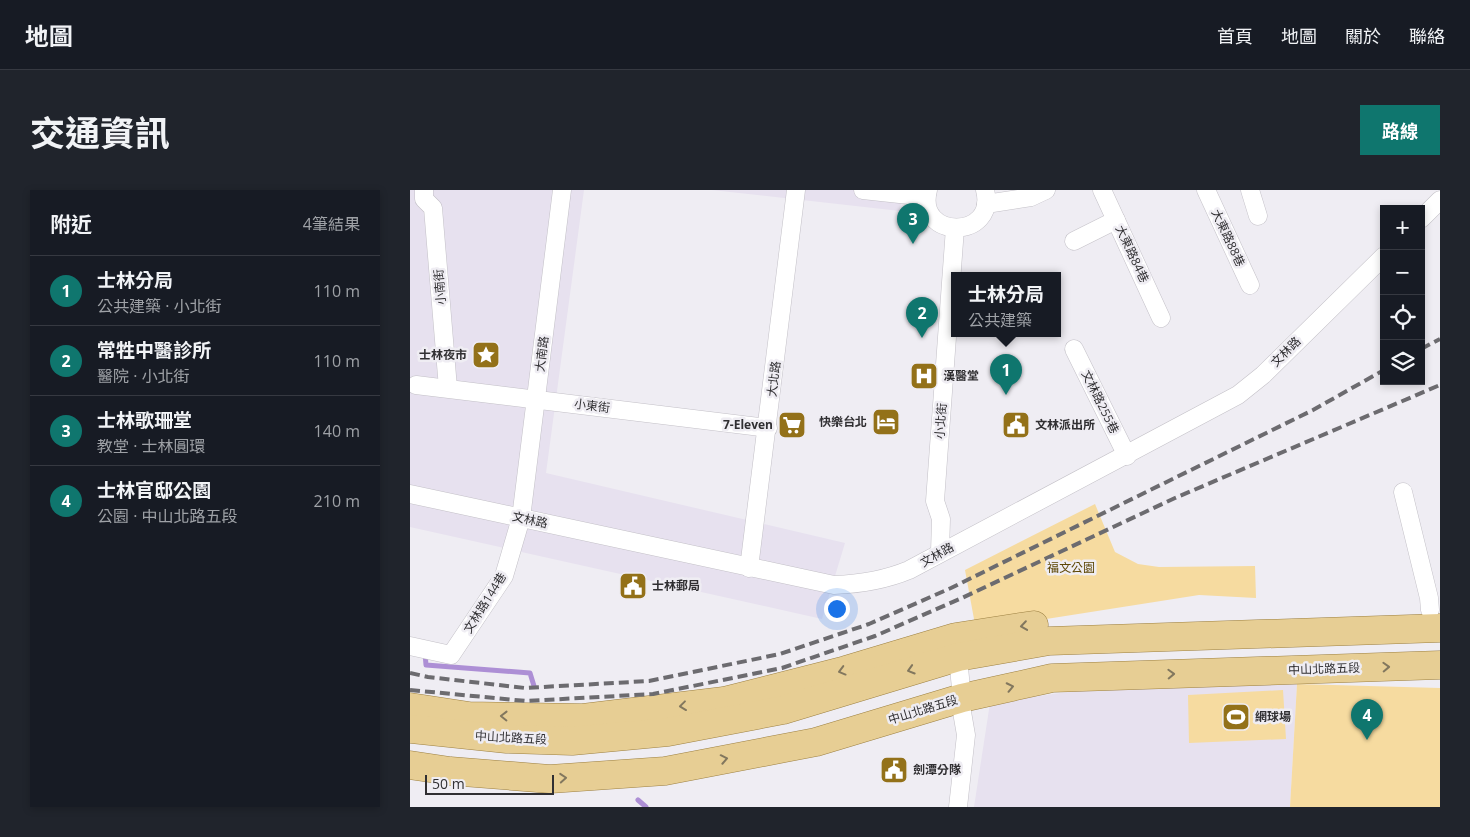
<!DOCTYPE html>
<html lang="zh-TW">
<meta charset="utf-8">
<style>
:root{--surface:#171b24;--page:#20242c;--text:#f1f3f6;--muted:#9ea1a6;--line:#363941;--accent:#0f766e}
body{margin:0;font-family:"Open Sans","Noto Sans TC",sans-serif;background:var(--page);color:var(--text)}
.controls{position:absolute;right:15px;top:15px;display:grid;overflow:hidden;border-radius:0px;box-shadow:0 2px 8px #0003}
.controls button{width:45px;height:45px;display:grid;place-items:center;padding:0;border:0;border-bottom:1px solid var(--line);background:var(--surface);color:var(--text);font:25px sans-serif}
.scale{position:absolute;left:15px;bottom:12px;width:129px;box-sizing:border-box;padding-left:5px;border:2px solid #302f32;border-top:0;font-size:14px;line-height:18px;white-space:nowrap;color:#302f32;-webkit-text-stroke:4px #efedf3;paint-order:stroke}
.you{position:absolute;left:426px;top:418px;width:18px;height:18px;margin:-12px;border:4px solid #fff;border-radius:50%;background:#1a73e8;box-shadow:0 0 0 8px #1a73e833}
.badge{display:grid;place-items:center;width:32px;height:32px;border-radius:50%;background:var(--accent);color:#fff;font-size:16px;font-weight:700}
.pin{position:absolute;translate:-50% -41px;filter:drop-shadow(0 1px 2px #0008)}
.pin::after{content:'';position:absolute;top:26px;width:18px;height:15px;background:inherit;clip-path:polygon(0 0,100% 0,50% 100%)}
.popup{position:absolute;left:541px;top:82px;width:110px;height:65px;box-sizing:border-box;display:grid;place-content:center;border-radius:0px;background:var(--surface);filter:drop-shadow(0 1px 4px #0005);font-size:16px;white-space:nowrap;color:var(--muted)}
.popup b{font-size:19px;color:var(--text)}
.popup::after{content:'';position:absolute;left:50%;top:100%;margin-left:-10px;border:10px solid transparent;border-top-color:var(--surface)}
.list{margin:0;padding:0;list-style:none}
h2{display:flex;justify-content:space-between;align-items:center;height:65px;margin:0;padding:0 20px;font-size:21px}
h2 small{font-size:16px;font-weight:400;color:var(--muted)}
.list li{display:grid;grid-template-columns:32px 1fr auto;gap:15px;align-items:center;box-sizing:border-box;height:70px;padding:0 20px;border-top:1px solid var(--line)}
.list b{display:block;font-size:19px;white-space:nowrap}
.list p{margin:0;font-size:16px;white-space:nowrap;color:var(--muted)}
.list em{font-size:16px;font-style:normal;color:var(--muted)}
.icon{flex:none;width:28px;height:28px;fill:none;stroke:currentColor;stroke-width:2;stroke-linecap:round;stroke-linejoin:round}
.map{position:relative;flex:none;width:1030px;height:617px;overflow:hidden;border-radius:0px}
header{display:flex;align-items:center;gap:30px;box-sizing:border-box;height:70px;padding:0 25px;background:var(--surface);border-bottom:1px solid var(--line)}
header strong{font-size:24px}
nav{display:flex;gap:28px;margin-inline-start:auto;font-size:18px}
.intro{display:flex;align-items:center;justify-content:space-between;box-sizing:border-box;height:120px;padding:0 30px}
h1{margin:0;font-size:35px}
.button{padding:12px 22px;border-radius:0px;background:var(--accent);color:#fff;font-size:18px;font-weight:700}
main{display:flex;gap:30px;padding:0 30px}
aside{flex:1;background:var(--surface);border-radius:0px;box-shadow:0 2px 8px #0003}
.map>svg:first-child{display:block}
.built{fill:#e7e1ef}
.green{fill:#f6dba0}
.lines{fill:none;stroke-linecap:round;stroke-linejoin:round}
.stream{stroke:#ad8fd5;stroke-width:5}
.minor-casing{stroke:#c3c0c7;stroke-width:19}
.primary-casing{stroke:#9d8143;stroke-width:29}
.minor{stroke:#fff;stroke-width:18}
.primary{stroke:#e7ce94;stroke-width:28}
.rail{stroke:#6c6b6f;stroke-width:4;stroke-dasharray:10 5;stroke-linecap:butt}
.oneway{stroke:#82775e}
.labels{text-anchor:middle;stroke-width:5;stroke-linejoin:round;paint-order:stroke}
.street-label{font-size:12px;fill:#302f32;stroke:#efedf3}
.poi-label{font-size:12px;font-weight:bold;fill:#302f32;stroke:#efedf3;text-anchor:start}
.park-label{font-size:12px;fill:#5d4604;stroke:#efedf3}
</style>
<header>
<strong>地圖</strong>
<nav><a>首頁</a><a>地圖</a><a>關於</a><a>聯絡</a></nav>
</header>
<div class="intro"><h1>交通資訊</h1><a class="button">路線</a></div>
<main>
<aside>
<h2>附近<small>4筆結果</small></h2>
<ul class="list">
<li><span class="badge">1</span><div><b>士林分局</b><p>公共建築 · 小北街</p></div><em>110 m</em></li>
<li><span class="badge">2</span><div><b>常牲中醫診所</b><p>醫院 · 小北街</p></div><em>110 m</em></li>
<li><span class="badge">3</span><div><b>士林歌珊堂</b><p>教堂 · 士林圓環</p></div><em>140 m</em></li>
<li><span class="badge">4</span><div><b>士林官邸公園</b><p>公園 · 中山北路五段</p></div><em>210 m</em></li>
</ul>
</aside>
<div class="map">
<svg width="1030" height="617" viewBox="0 0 1030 617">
<rect width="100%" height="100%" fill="#efedf3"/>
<g class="built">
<polygon points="0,0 174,0 136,283 435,353 412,429 0,337"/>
<polygon points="302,0 492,0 490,21"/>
<polygon points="887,494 880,617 564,617 580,513 664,501 757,496"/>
</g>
<g class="green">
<polygon points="685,314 705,362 728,374 749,377 845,376 846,408 789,405 566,440 555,380"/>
<polygon points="887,494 1030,498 1030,617 880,617"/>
<polygon points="873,500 876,549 779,553 778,505"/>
</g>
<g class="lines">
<g class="stream">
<polyline points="15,463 16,475 120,483 124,496"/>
<polyline points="228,610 236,617"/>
</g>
<defs>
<g id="minor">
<polyline points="14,0 14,9 23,18 38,198"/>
<polyline points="453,0 499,5 517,3"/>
<path d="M518,0C505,50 588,50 575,0"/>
<polyline points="692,0 751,128"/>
<polyline points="796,0 840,95"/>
<polyline points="840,0 848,26"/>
<polyline points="576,14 621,7 636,0"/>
<polyline points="1011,29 1030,10"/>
<polyline points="664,51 706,30"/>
<polyline points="664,159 717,266"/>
<polyline points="6,195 358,238"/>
<polyline points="993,302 1019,408 1020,420"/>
<path d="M0,304L424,395C451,394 475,390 499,380L828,205L853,185L974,66"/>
<polyline points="530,362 531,329 525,311 545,38"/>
<polyline points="339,378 386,0"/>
<polyline points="0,456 41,465 94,386 111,328 152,0"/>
<polyline points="547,458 552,508 552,522 556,545 548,617"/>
</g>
<g id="primary">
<polyline points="0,517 59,526 173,528 314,511 436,480 546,447 624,435"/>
<polyline points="0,539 97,549 162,551 258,542 373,520 548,467 639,451 1030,438"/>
<polyline points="0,575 40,581 140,589 255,581 406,552 552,508 642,488 1030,475"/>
</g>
</defs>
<use href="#minor" class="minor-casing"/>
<use href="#primary" class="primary-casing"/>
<use href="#minor" class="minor"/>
<use href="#primary" class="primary"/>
<g class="rail">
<polyline points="1011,159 1030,149"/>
<polyline points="0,483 18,487 115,498 239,491 370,464 459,434 541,398 903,220 974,180"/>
<polyline points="0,500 116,511 243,504 372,478 465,446 552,408 765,308 1030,195"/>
</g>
</g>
<defs><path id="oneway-chevron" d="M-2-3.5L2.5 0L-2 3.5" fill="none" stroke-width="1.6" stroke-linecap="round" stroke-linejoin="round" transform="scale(1.25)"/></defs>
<g class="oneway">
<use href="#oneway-chevron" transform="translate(614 436) rotate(172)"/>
<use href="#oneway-chevron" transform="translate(976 477) rotate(-2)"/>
<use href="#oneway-chevron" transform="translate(501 480) rotate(163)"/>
<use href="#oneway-chevron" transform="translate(432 481) rotate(165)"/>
<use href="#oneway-chevron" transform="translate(761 484) rotate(-2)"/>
<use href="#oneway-chevron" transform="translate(600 497) rotate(-12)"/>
<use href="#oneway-chevron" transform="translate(273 516) rotate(173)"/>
<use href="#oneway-chevron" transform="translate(94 526) rotate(-179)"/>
<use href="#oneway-chevron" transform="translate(314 569) rotate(-11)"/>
<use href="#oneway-chevron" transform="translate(153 588) rotate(-4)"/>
</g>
<defs>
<symbol id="sight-square" viewBox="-11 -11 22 22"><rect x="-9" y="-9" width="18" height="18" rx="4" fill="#937119" stroke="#efedf3"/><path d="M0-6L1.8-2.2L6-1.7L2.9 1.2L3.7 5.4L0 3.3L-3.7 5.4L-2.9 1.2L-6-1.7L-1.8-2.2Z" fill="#fff"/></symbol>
<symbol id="hospital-square" viewBox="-11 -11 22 22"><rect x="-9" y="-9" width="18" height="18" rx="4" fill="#937119" stroke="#efedf3"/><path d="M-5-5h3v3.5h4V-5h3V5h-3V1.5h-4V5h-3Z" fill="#fff"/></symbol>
<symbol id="hotel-square" viewBox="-11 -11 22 22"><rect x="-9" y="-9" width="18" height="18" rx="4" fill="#937119" stroke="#efedf3"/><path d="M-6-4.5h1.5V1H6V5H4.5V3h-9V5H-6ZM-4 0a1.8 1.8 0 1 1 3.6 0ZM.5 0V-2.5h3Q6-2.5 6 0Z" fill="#fff"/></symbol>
<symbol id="supermarket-square" viewBox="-11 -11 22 22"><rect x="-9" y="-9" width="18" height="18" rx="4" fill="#937119" stroke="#efedf3"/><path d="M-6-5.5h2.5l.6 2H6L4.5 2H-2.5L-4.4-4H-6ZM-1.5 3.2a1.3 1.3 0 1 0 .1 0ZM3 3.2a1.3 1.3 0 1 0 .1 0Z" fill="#fff"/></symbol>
<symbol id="civic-square" viewBox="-11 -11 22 22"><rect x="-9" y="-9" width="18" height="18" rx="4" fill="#937119" stroke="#efedf3"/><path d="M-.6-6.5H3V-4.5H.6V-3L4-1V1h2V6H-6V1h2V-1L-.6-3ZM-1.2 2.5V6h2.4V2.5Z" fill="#fff"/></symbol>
<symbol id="stadium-square" viewBox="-11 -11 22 22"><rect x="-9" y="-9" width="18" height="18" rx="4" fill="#937119" stroke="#efedf3"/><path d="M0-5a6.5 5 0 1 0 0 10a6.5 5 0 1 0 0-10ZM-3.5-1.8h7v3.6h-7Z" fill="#fff"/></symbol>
</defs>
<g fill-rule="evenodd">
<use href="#sight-square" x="60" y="149" width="32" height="32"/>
<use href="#hospital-square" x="498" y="170" width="32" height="32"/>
<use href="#hotel-square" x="460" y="216" width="32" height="32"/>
<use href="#supermarket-square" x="366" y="219" width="32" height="32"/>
<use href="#civic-square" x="590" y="219" width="32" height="32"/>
<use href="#civic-square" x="207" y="380" width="32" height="32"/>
<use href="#stadium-square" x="810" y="511" width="32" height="32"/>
<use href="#civic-square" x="468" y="564" width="32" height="32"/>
</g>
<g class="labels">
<g class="street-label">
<text transform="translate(818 48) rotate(65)" y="4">大東路88巷</text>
<text transform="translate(722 64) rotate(65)" y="4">大東路84巷</text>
<text transform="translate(30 97) rotate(-95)" y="4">小南街</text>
<text transform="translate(876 162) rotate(-45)" y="4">文林路</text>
<text transform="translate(132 164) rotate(-83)" y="4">大南路</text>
<text transform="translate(364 189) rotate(-83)" y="4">大北路</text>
<text transform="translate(690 212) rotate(64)" y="4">文林路255巷</text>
<text transform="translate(182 216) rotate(7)" y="4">小東街</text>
<text transform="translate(531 231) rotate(-86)" y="4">小北街</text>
<text transform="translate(120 330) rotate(12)" y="4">文林路</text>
<text transform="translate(527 365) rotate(-29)" y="4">文林路</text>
<text transform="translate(75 413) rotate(-58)" y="4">文林路144巷</text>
<text transform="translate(914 479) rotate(-2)" y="4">中山北路五段</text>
<text transform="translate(513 520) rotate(-17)" y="4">中山北路五段</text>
<text transform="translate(101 548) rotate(3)" y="4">中山北路五段</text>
</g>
<g class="poi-label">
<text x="57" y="169" text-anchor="end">士林夜市</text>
<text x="533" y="190">漢醫堂</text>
<text x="457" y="236" text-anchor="end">快樂台北</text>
<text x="363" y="239" text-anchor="end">7-Eleven</text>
<text x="625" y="239">文林派出所</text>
<text x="242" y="400">士林郵局</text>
<text x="845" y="531">網球場</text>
<text x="503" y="584">劍潭分隊</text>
</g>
<g class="park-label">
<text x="661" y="382">福文公園</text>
</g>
</g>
</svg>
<div class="controls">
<button>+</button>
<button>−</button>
<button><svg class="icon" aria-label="locate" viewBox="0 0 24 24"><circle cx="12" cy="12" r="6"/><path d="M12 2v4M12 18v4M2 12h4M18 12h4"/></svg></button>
<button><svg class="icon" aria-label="layers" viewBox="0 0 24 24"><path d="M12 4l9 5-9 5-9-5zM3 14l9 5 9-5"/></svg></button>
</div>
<div class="scale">50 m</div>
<div class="you"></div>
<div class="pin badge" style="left:596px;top:205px">1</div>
<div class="popup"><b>士林分局</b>公共建築</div>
<div class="pin badge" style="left:512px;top:148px">2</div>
<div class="pin badge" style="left:503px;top:54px">3</div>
<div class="pin badge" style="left:957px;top:550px">4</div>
</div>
</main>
